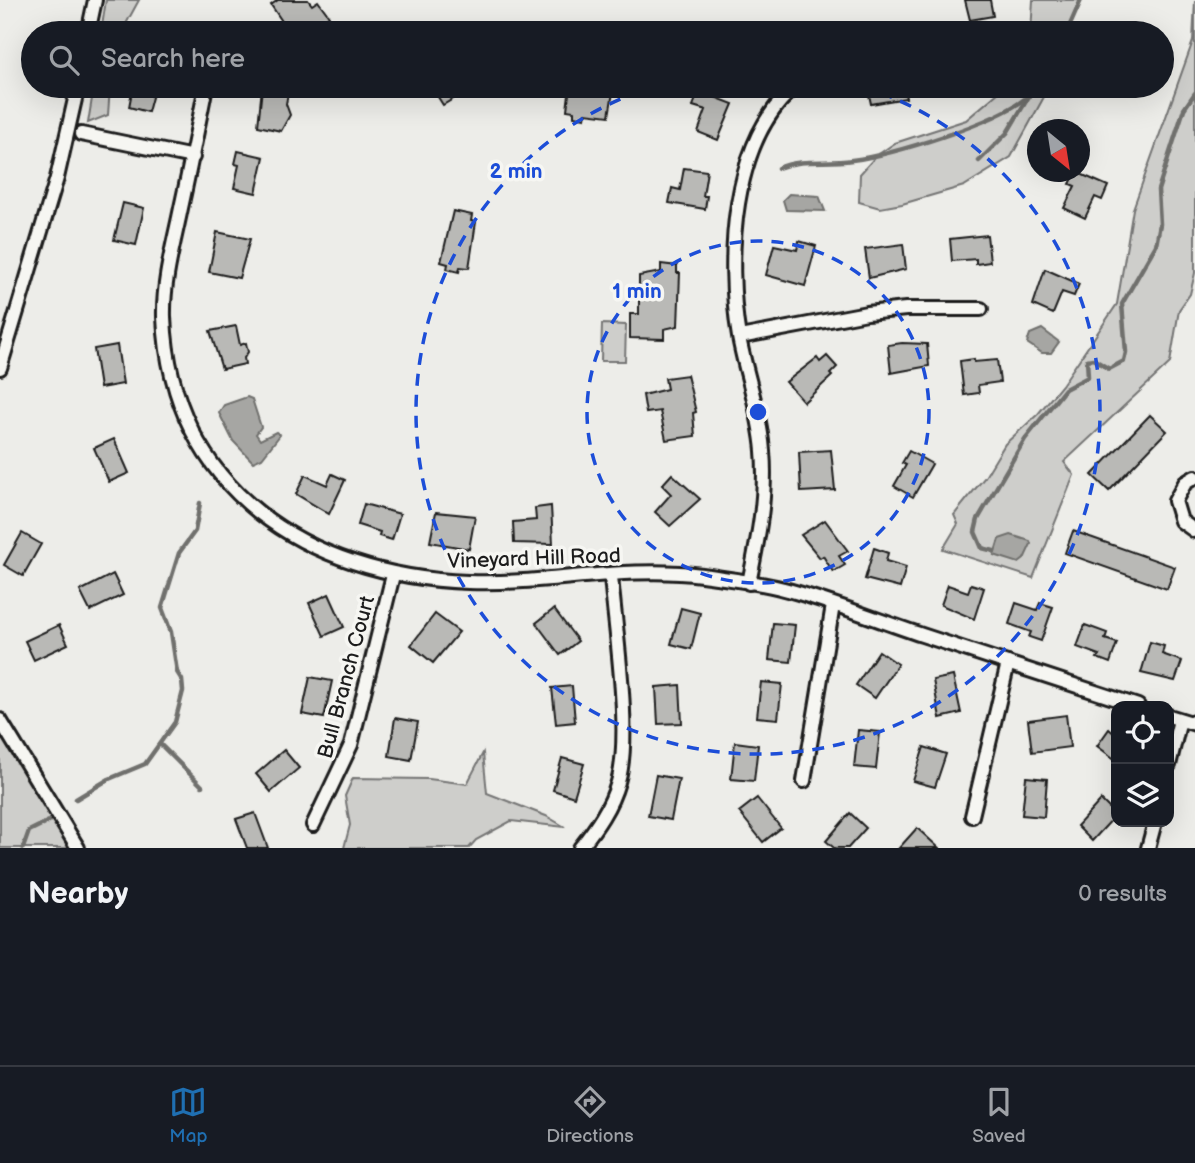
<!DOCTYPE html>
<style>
:root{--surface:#171b24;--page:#20242c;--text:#f1f3f6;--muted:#9ea1a6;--line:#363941;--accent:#1f6fb2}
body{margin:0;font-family:"Balsamiq Sans",sans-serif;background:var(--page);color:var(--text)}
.controls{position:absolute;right:21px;bottom:21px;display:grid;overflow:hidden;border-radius:14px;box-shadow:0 7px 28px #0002}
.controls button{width:63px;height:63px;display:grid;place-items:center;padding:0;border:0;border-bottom:2px solid var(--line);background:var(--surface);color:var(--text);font:35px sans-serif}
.compass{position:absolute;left:1027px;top:119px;width:63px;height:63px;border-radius:50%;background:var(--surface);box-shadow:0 7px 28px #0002;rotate:150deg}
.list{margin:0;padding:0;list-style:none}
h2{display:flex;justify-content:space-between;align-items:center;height:91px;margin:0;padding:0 28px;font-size:30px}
h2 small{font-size:23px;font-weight:400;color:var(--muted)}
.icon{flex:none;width:38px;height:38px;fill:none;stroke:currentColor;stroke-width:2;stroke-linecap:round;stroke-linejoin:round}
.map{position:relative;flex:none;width:1195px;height:848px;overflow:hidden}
.search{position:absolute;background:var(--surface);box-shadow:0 7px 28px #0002;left:21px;right:21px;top:21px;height:77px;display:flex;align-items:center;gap:18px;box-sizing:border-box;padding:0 24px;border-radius:38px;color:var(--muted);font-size:26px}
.sheet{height:217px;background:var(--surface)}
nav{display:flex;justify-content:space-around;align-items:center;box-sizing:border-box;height:98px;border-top:2px solid var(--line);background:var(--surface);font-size:19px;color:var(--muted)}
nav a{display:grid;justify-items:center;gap:4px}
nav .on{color:var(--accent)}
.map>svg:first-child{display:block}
.green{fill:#cececb;stroke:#757574;stroke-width:2}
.water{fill:#a6a6a3;stroke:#6f6f6d;stroke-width:2}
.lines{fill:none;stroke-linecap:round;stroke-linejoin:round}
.stream{stroke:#6f6f6d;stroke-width:4.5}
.building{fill:#b9b9b6;stroke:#1c1c1c;stroke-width:2}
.street-casing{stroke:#1c1c1c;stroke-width:18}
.street{stroke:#f6f6f2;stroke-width:12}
.ring{fill:none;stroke:#1d4ed8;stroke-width:3.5;stroke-dasharray:12 9}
.labels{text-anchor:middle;stroke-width:7;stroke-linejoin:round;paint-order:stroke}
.street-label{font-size:21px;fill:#1c1c1c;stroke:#f6f6f2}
.centre{fill:#1d4ed8;stroke:#f6f6f2;stroke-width:3.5}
.ring-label{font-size:21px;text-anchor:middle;font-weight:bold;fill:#1d4ed8;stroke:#f6f6f2;stroke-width:7;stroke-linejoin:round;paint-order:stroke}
</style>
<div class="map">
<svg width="1195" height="848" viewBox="0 0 1195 848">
<rect width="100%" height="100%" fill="#edede9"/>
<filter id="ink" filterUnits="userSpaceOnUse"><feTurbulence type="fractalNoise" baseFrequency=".0143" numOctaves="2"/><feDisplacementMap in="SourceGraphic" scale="14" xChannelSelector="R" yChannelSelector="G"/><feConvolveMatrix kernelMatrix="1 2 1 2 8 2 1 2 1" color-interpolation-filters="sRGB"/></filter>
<g filter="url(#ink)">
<g class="green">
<polygon points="106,0 139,0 121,33 101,33"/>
<polygon points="1033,0 1080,0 1068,33 1031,33"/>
<polygon points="1195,0 1195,273 1190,294 1179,310 1170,363 1064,462 1074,475 1033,578 943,549 958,524 954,515 985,477 1005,444 1038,414 1062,385 1117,304 1133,209 1193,41"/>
<polygon points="94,86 110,86 108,115 88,123"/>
<polygon points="1006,86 1050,86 1011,157 964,186 902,204 880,208 859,202 860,174 876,156 895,143 966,120"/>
<polygon points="602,324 626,325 625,361 601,361"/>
<polygon points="0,727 73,848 0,848"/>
<polygon points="483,753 487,793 546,816 565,827 511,821 476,840 469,848 344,848 350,825 345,796 353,778 429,779 467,784"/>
</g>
<g class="water">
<polygon points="789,194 819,196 825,211 786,210 783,200"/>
<polygon points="1042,329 1059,342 1051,353 1042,353 1027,343 1030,334"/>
<polygon points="247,397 252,399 261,427 256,434 260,440 276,432 280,435 262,458 253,462 233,441 219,413 224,405"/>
<polygon points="1011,535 1030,541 1031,544 1024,559 1019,563 994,555 999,539"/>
</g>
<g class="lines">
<g class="stream">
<polyline points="1070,33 1070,25 1081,0"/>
<polyline points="979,161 1007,133 1035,86"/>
<path d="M778,168C803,158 826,164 852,160C891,155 998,123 1027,97"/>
<polyline points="994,551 982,548 975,532 978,519 1025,439 1065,389 1088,377 1087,360 1093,359 1109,369 1124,361 1126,352 1122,304 1156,245 1160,224 1158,190 1184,109 1195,93"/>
<polyline points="160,744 202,786"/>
<polyline points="76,799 109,779 145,764 175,722 183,691 182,680 177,672 171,632 162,608 179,553 195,531 200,503"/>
<polyline points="23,848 29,831 49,821"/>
</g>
</g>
<g class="building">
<polygon points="278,0 308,0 312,5 318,1 329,16 318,24 321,29 315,33 290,33 271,5"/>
<polygon points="965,0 990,0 993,16 970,20"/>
<polygon points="133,86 155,86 148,112 129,107"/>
<polygon points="431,86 466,86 451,95 453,99 443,105"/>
<polygon points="570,86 614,86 609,116 586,113 585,118 574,116 574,111 567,110"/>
<polygon points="872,86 903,86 906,98 871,104 868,90 873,89"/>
<polygon points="262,88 288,93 286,104 290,115 281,131 258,126"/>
<polygon points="699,91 733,104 718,140 698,132 706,110 693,106"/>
<polygon points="238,151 264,157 256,193 234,188 239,165 235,164"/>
<polygon points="684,168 707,171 703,196 707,196 705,209 669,203 672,188 680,190"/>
<polygon points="1076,172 1108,186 1102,200 1095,197 1085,218 1064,208 1075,186 1070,184"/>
<polygon points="123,203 144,208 136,245 114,240"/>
<polygon points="453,211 472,215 471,221 476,222 469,268 460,267 459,272 447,269 448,264 441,262"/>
<polygon points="217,232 250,239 239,278 209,272"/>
<polygon points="987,235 990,262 976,264 976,259 952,261 950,239"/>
<polygon points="799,241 816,246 805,286 766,275 774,245 797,250"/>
<polygon points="903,244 906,269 869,278 865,249"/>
<polygon points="661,264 677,266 677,273 680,273 678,326 664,329 664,339 630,338 630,314 639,314 639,276 661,272"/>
<polygon points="1045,269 1079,284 1074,296 1062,292 1053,314 1033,305"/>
<polygon points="236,326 240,345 246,343 248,352 244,358 245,364 222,369 210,331"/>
<polygon points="902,343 927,344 929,366 891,373 888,345"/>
<polygon points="117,345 123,384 100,388 94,349"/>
<polygon points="827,356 837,367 830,374 832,376 804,402 786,382 817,358 820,362"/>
<polygon points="974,359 974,362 997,360 1000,382 978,385 979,393 964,395 960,361"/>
<polygon points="687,375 696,412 693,413 695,436 666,440 660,411 646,413 643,395 667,389 665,378"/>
<polygon points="1150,415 1167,431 1109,491 1092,475"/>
<polygon points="114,439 129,473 109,482 94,448"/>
<polygon points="831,450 835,490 801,492 799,452"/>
<polygon points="909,451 932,464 913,497 894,486 906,465 902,463"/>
<polygon points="332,474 345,480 329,514 296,494 305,475 327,485"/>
<polygon points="672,474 700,499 670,526 655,512 671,494 662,485"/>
<polygon points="364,504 400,514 392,540 379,536 380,532 358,525"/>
<polygon points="551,506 553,544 514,543 513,522 536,520 535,508"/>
<polygon points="436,512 475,516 469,549 430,542"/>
<polygon points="825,520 848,551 839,556 845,565 833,572 823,556 820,558 801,535"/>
<polygon points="1073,531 1175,567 1167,589 1065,553"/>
<polygon points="22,533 41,544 23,576 4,565"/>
<polygon points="874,548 888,553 886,561 906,567 900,588 865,579"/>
<polygon points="113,574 123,595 90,611 80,591"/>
<polygon points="971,584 984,588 974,619 941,605 948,585 968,592"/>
<polygon points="329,594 344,627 324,636 309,603"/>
<polygon points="1016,603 1037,610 1040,603 1053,607 1041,641 1029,637 1031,632 1009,624"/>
<polygon points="681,608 700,613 691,649 671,644"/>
<polygon points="554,609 578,641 560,655 536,623"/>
<polygon points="435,614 459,632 433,663 411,645"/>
<polygon points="773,623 795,625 791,662 769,660"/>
<polygon points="59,625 68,644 34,660 25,641"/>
<polygon points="1085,625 1107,633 1105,639 1117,643 1110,663 1097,658 1099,655 1077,647"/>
<polygon points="1150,642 1164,646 1162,654 1182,661 1175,681 1141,673"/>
<polygon points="879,651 898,664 875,698 856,685"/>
<polygon points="953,676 961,713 940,718 933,680"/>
<polygon points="310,677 332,681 324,718 302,714"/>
<polygon points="761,682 782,684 778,719 757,717"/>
<polygon points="680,685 682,723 658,724 656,687"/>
<polygon points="572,686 575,722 556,724 552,688"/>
<polygon points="1066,715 1070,747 1032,752 1028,720"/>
<polygon points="395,718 418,722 411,760 389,756"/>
<polygon points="1109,729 1116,735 1116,760 1097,746"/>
<polygon points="858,730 880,732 876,769 854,767"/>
<polygon points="735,742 758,745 754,781 731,779"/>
<polygon points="924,747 946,754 935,787 913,781"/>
<polygon points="284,750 299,768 271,792 256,774"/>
<polygon points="562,758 584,764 574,797 553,790"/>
<polygon points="656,775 679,779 671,820 648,816"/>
<polygon points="1026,777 1047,779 1044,817 1022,815"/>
<polygon points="757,798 781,828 763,842 739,812"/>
<polygon points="1101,800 1116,815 1092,841 1077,826"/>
<polygon points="255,813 268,848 247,848 236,819"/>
<polygon points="850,813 866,828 848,848 834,848 826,841"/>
<polygon points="917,828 939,848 899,848"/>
</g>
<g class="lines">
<defs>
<g id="street">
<polyline points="88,33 95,0"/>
<path d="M206,86C198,126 190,167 181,208C174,243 163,280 164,317C171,490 308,576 468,582C546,585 625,565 702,575C729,579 758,582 784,589C831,601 876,620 922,635C994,659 1066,683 1138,706"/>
<polyline points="81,134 193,157"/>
<polyline points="740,337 867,313 906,309 981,309"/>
<polyline points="0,368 57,178 78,86"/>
<polyline points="1195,477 1185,483 1175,501 1181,521 1195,531"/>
<path d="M749,583C758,539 767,496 763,451C760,412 746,375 739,337C726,260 731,140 795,87"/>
<polyline points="1169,716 1195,724"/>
<polyline points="0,720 78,848"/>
<polyline points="1169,765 1180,720"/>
<polyline points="804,781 833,605"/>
<polyline points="972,816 1008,663"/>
<polyline points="313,825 351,745 393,575"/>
<path d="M580,848C596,828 611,807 618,782C632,735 615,628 611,576"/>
<polyline points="1148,848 1155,822"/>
</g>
</defs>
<use href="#street" class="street-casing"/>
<use href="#street" class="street"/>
</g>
</g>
<g class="ring">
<circle cx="758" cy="412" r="171"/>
<path d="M861 86A342 342 0 1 1 655 86"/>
</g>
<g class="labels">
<g class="street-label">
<text transform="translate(534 558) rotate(-2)" y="7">Vineyard Hill Road</text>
<text transform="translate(346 677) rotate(-75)" y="7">Bull Branch Court</text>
</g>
</g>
<circle cx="758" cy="412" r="10" class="centre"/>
<g class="ring-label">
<text x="516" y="178">2 min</text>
<text x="637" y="298">1 min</text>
</g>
</svg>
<div class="controls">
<button><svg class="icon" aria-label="locate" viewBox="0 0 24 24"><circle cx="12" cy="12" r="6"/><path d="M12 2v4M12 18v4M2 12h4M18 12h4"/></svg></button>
<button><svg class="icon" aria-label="layers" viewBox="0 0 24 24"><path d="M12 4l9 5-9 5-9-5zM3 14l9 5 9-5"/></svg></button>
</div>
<svg class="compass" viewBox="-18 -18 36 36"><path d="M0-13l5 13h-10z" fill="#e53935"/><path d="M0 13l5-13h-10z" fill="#9ea1a6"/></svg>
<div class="search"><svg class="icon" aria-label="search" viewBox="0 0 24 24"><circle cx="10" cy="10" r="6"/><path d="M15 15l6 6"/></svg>Search here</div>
</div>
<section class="sheet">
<h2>Nearby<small>0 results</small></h2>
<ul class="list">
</ul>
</section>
<nav>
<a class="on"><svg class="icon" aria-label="map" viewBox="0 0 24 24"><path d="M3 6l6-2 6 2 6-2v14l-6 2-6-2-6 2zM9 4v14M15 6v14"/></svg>Map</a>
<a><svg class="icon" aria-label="directions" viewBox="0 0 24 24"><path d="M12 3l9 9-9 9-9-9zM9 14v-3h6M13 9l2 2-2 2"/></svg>Directions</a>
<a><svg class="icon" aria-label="saved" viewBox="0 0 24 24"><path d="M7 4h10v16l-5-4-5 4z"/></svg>Saved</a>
</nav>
